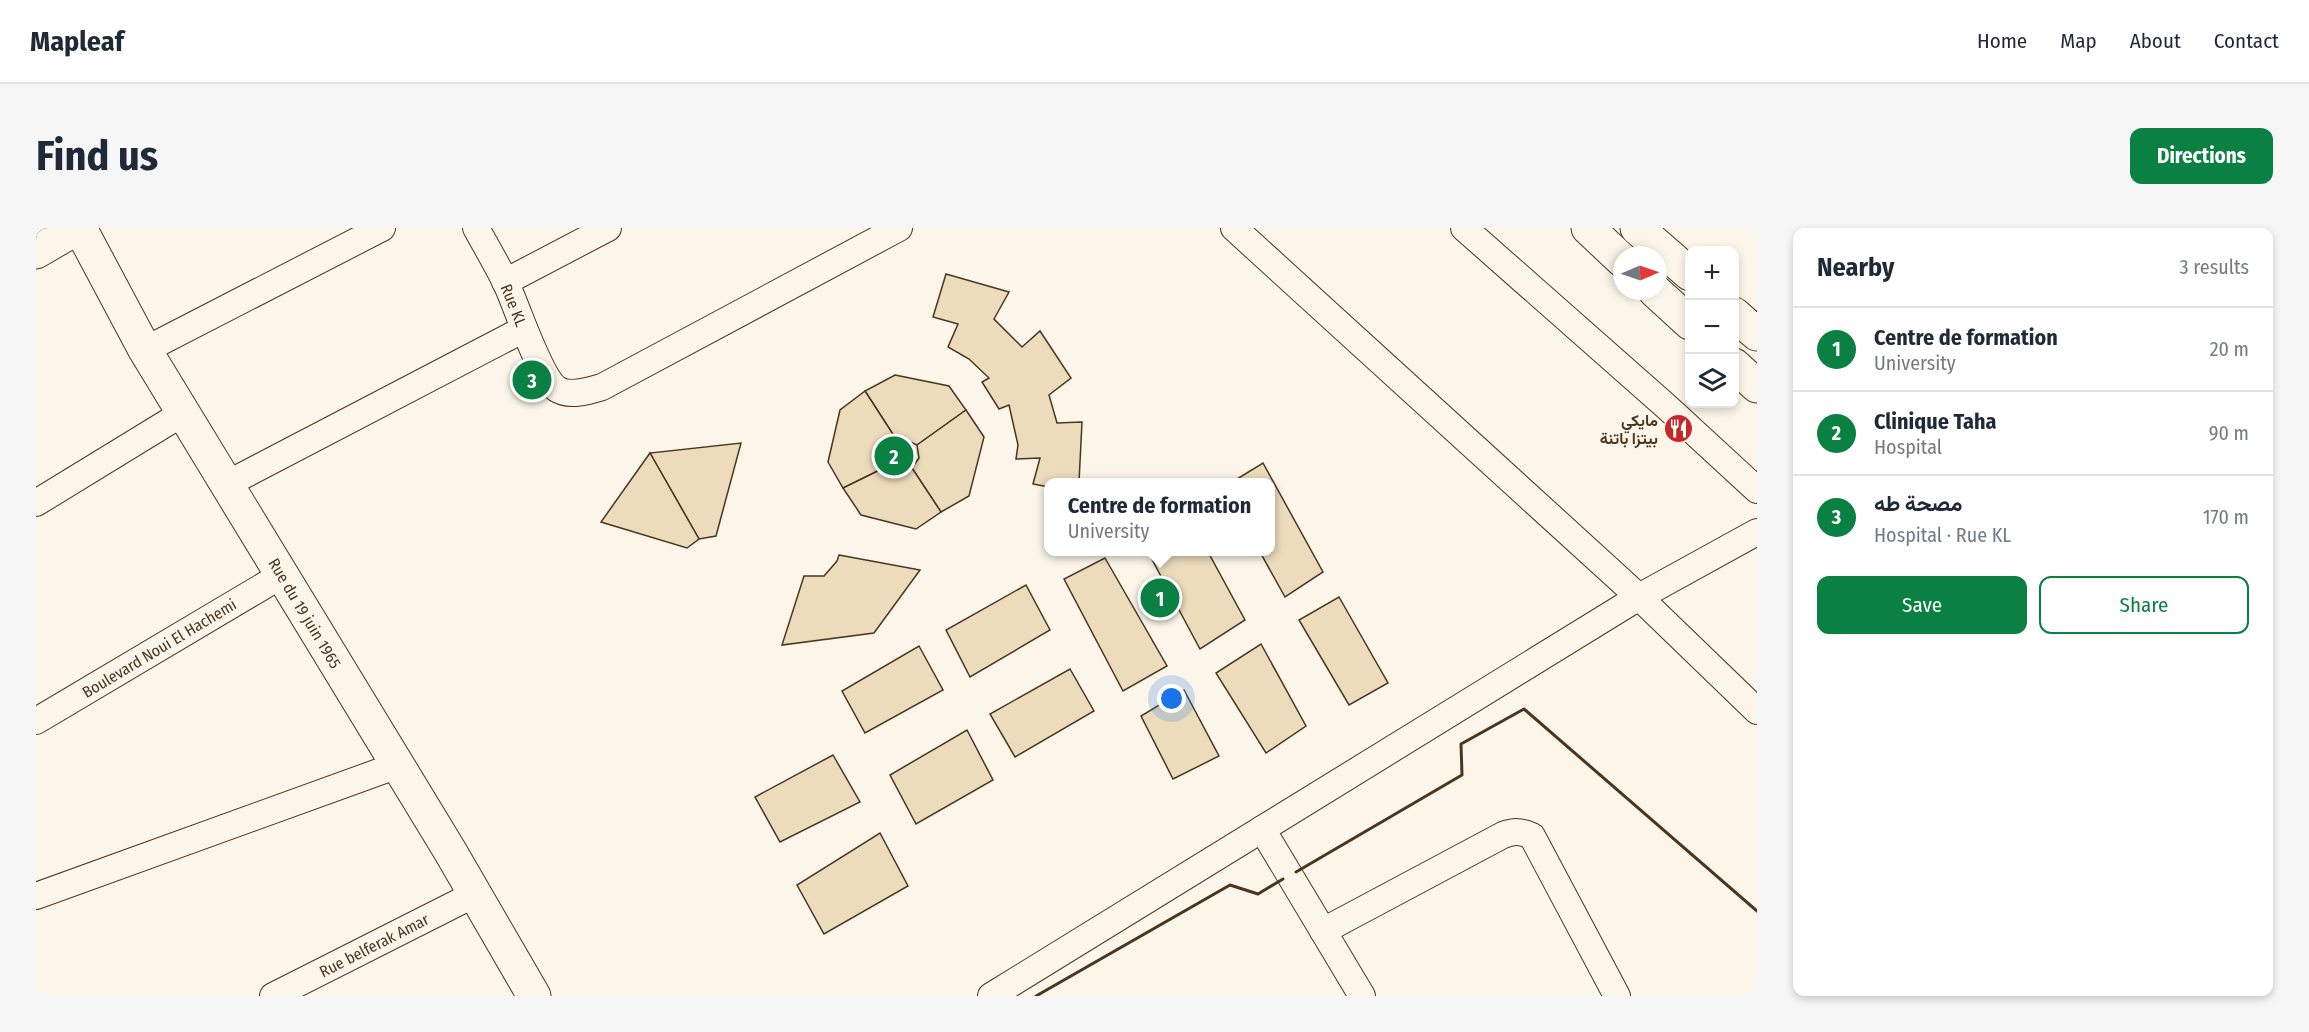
<!DOCTYPE html>
<meta charset="utf-8">
<style>
:root{--surface:#fff;--page:#f6f6f7;--text:#1f2937;--muted:#747a83;--line:#e0e1e3;--accent:#0b8043}
body{margin:0;font-family:"Fira Sans Condensed",Vazirmatn,sans-serif;background:var(--page);color:var(--text)}
.controls{position:absolute;right:18px;top:18px;display:grid;overflow:hidden;border-radius:12px;box-shadow:0 3px 9px #0003}
.controls button{width:54px;height:54px;display:grid;place-items:center;padding:0;border:0;border-bottom:2px solid var(--line);background:var(--surface);color:var(--text);font:30px sans-serif}
.compass{position:absolute;left:1577px;top:18px;width:54px;height:54px;border-radius:50%;background:var(--surface);box-shadow:0 3px 9px #0003;rotate:88deg}
.you{position:absolute;left:1136px;top:471px;width:21px;height:21px;margin:-15px;border:4px solid #fff;border-radius:50%;background:#1a73e8;box-shadow:0 0 0 9px #1a73e833}
.badge{display:grid;place-items:center;width:39px;height:39px;border-radius:50%;background:var(--accent);color:#fff;font-size:20px;font-weight:700}
.pin{position:absolute;translate:-50% -50%;border:3px solid #fff;box-shadow:0 2px 6px #0006}
.popup{position:absolute;left:1008px;top:250px;width:231px;height:78px;box-sizing:border-box;display:grid;place-content:center;border-radius:12px;background:var(--surface);filter:drop-shadow(0 2px 4px #0005);font-size:20px;white-space:nowrap;color:var(--muted)}
.popup b{font-size:22px;color:var(--text)}
.popup::after{content:'';position:absolute;left:50%;top:100%;margin-left:-12px;border:12px solid transparent;border-top-color:var(--surface)}
.list{margin:0;padding:0;list-style:none}
h2{display:flex;justify-content:space-between;align-items:center;height:78px;margin:0;padding:0 24px;font-size:26px}
h2 small{font-size:20px;font-weight:400;color:var(--muted)}
.list li{display:grid;grid-template-columns:39px 1fr auto;gap:18px;align-items:center;box-sizing:border-box;height:84px;padding:0 24px;border-top:2px solid var(--line)}
.list b{display:block;font-size:22px;white-space:nowrap}
.list p{margin:0;font-size:20px;white-space:nowrap;color:var(--muted)}
.list em{font-size:20px;font-style:normal;color:var(--muted)}
.actions{display:flex;gap:12px;padding:18px 24px}
.actions a{flex:1;padding:14px 0;border:2px solid var(--accent);border-radius:12px;text-align:center;font-size:21px;color:var(--accent)}
.actions .main{background:var(--accent);color:#fff}
.icon{flex:none;width:33px;height:33px;fill:none;stroke:currentColor;stroke-width:2;stroke-linecap:round;stroke-linejoin:round}
.map{position:relative;flex:none;width:1721px;height:768px;overflow:hidden;border-radius:12px}
header{display:flex;align-items:center;gap:36px;box-sizing:border-box;height:84px;padding:0 30px;background:var(--surface);border-bottom:2px solid var(--line)}
header strong{font-size:28px}
nav{display:flex;gap:33px;margin-inline-start:auto;font-size:21px}
.intro{display:flex;align-items:center;justify-content:space-between;box-sizing:border-box;height:144px;padding:0 36px}
h1{margin:0;font-size:42px}
.button{padding:15px 27px;border-radius:12px;background:var(--accent);color:#fff;font-size:21px;font-weight:700}
main{display:flex;gap:36px;padding:0 36px}
aside{flex:1;background:var(--surface);border-radius:12px;box-shadow:0 3px 9px #0003}
.map>svg:first-child{display:block}
.building{fill:#ecdcbc;stroke:#4a3520;stroke-width:1.5}
.lines{fill:none;stroke-linecap:round;stroke-linejoin:round}
.street-casing{stroke:#4a3520;stroke-width:28}
.secondary-casing{stroke:#4a3520;stroke-width:35}
.primary-casing{stroke:#4a3520;stroke-width:35}
.street{stroke:#fbf6e9;stroke-width:26}
.secondary{stroke:#fbf6e9;stroke-width:33}
.primary{stroke:#fbf6e9;stroke-width:33}
.wall{stroke:#4a3520;stroke-width:3}
.labels{text-anchor:middle;stroke-width:4.5;stroke-linejoin:round;paint-order:stroke}
.street-label{font-size:16px;fill:#4a3520;stroke:#fbf6e9}
.poi-label{font-size:16px;font-weight:bold;fill:#4a3520;stroke:#fbf6e9;text-anchor:end}
</style>
<header>
<strong>Mapleaf</strong>
<nav><a>Home</a><a>Map</a><a>About</a><a>Contact</a></nav>
</header>
<div class="intro"><h1>Find us</h1><a class="button">Directions</a></div>
<main>
<div class="map">
<svg width="1721" height="768" viewBox="0 0 1721 768">
<rect width="100%" height="100%" fill="#fbf6e9"/>
<g class="building">
<polygon points="910,46 973,64 958,91 986,119 1004,103 1035,150 1013,167 1021,195 1046,194 1043,254 1013,254 1013,259 997,256 1004,230 980,231 982,217 973,177 963,181 946,154 953,150 933,131 912,119 922,96 897,89"/>
<polygon points="859,147 913,158 930,182 881,217 872,213 862,214 829,163"/>
<polygon points="829,163 862,214 853,222 853,229 856,236 807,260 792,234 804,182"/>
<polygon points="930,182 948,209 933,268 905,284 876,240 883,230 881,217"/>
<polygon points="705,215 680,308 663,311 614,225"/>
<polygon points="614,225 663,311 651,320 565,294"/>
<polygon points="1227,235 1287,344 1249,369 1224,324 1235,324 1235,254 1196,254"/>
<polygon points="856,236 860,241 867,242 876,240 905,284 880,301 825,287 807,260"/>
<polygon points="1112,324 1172,324 1209,392 1164,421"/>
<polygon points="803,327 884,342 838,405 746,417 768,348 788,348 801,333"/>
<polygon points="1069,330 1131,438 1087,463 1028,351"/>
<polygon points="990,357 1014,402 934,449 910,402"/>
<polygon points="1303,369 1352,455 1313,477 1263,392"/>
<polygon points="1225,416 1270,498 1230,525 1180,445"/>
<polygon points="883,418 907,462 829,505 806,463"/>
<polygon points="1034,441 1058,483 979,529 954,486"/>
<polygon points="1148,462 1183,528 1137,551 1105,488"/>
<polygon points="931,502 957,552 880,596 854,547"/>
<polygon points="797,527 824,574 744,614 719,569"/>
<polygon points="844,605 872,658 788,706 761,657"/>
</g>
<g class="lines">
<defs>
<g id="street">
<path d="M440,0C450,18 460,35 469,53C480,75 503,149 521,161C533,169 553,163 566,159L863,0"/>
<polyline points="1198,0 1603,369 1721,483"/>
<polyline points="1428,0 1632,180 1721,262"/>
<polyline points="469,54 572,0"/>
<polyline points="109,122 346,0"/>
<polyline points="191,256 488,101"/>
<polyline points="0,275 147,185"/>
<polyline points="0,493 246,347"/>
<polyline points="1226,601 1326,768"/>
<polyline points="0,668 362,537"/>
<path d="M1287,703L1467,607C1478,603 1485,603 1496,608L1581,768"/>
<polyline points="237,768 439,666"/>
<polyline points="955,768 1603,369 1721,304"/>
</g>
<g id="secondary">
<polyline points="44,0 109,122 414,623 498,768"/>
<polyline points="0,24 41,0"/>
</g>
<g id="primary">
<polyline points="1552,0 1586,32"/>
<polyline points="1601,0 1654,46"/>
<polyline points="1619,63 1654,95"/>
<polyline points="1698,86 1721,106"/>
<polyline points="1698,137 1721,158"/>
</g>
</defs>
<use href="#street" class="street-casing"/>
<use href="#secondary" class="secondary-casing"/>
<use href="#primary" class="primary-casing"/>
<use href="#street" class="street"/>
<use href="#secondary" class="secondary"/>
<use href="#primary" class="primary"/>
<g class="wall">
<polyline points="1260,644 1426,547 1425,516 1488,481 1721,683"/>
<polyline points="1000,768 1194,657 1222,666 1247,651"/>
</g>
</g>
<defs>
<symbol id="restaurant-disc" viewBox="-11 -11 22 22"><circle r="9.5" fill="#c62828" stroke="#fbf6e9"/><path d="M-5-6h1v4h1v-4h1v4h1v-4h1v5L-1.5 .5V6h-2V.5L-5-1ZM5-6V6H3V1.5H1.5Q1.5-4 5-6Z" fill="#fff"/></symbol>
</defs>
<g fill-rule="evenodd">
<use href="#restaurant-disc" x="1626" y="184" width="33" height="33"/>
</g>
<g class="labels">
<g class="street-label">
<text transform="translate(478 77) rotate(68)" y="6">Rue KL</text>
<text transform="translate(269 385) rotate(59)" y="6">Rue du 19 juin 1965</text>
<text transform="translate(123 420) rotate(-31)" y="6">Boulevard Noui El Hachemi</text>
<text transform="translate(338 717) rotate(-27)" y="6">Rue belferak Amar</text>
</g>
<g class="poi-label">
<text x="1622" y="198">مايكي<tspan x="1622" dy="18">بيتزا باتنة</tspan></text>
</g>
</g>
</svg>
<div class="controls">
<button>+</button>
<button>−</button>
<button><svg class="icon" aria-label="layers" viewBox="0 0 24 24"><path d="M12 4l9 5-9 5-9-5zM3 14l9 5 9-5"/></svg></button>
</div>
<svg class="compass" viewBox="-18 -18 36 36"><path d="M0-13l5 13h-10z" fill="#e53935"/><path d="M0 13l5-13h-10z" fill="#747a83"/></svg>
<div class="you"></div>
<div class="pin badge" style="left:1124px;top:370px">1</div>
<div class="popup"><b>Centre de formation</b>University</div>
<div class="pin badge" style="left:858px;top:228px">2</div>
<div class="pin badge" style="left:496px;top:152px">3</div>
</div>
<aside>
<h2>Nearby<small>3 results</small></h2>
<ul class="list">
<li><span class="badge">1</span><div><b>Centre de formation</b><p>University</p></div><em>20 m</em></li>
<li><span class="badge">2</span><div><b>Clinique Taha</b><p>Hospital</p></div><em>90 m</em></li>
<li><span class="badge">3</span><div><b>مصحة طه</b><p>Hospital · Rue KL</p></div><em>170 m</em></li>
</ul>
<div class="actions"><a class="main">Save</a><a>Share</a></div>
</aside>
</main>
